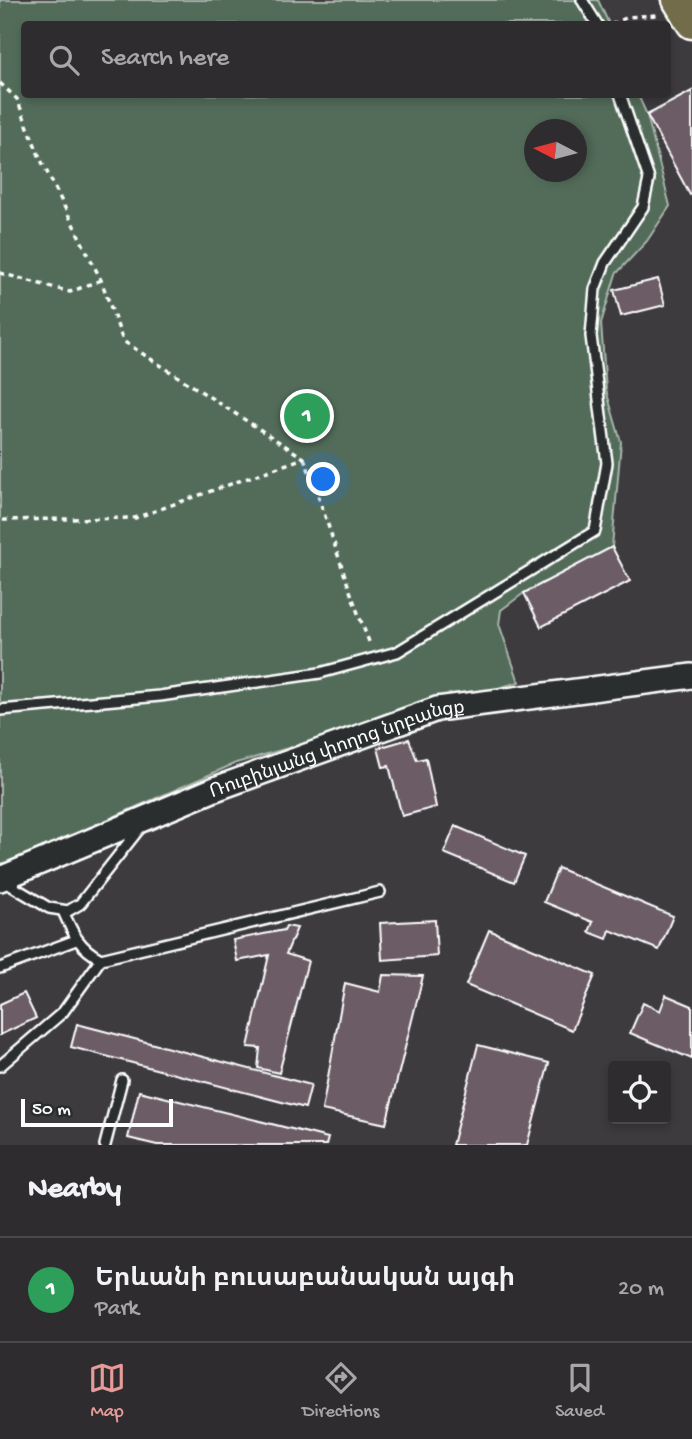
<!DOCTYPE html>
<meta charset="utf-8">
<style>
:root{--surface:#2e2c2f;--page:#3a383b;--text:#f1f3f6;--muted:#a7a7aa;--line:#49484b;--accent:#e69b98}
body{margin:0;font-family:"Gochi Hand","Noto Sans Armenian",sans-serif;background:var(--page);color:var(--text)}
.controls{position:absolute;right:21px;bottom:21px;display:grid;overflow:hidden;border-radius:7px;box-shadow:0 4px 10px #0003}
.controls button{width:63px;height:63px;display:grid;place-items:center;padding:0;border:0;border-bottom:2px solid var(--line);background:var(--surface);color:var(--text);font:35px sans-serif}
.compass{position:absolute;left:524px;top:119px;width:63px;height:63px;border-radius:50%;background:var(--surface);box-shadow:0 4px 10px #0003;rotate:276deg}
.scale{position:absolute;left:21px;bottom:18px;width:152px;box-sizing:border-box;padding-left:7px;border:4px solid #fff;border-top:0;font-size:19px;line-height:24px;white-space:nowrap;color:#fff;-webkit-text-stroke:5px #2a2d2e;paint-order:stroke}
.you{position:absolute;left:324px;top:480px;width:24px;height:24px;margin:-18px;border:5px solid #fff;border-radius:50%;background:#1a73e8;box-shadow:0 0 0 10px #1a73e833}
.badge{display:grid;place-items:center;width:46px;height:46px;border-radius:50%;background:var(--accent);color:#fff;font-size:23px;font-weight:700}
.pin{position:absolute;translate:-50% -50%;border:4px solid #fff;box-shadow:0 2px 7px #0006}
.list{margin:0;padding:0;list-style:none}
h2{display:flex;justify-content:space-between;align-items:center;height:91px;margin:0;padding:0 28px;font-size:30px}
h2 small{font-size:23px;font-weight:400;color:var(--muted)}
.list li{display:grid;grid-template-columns:46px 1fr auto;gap:21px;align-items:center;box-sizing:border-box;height:105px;padding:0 28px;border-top:2px solid var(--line)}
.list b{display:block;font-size:26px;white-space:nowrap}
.list p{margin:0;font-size:23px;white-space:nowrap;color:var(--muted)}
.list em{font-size:23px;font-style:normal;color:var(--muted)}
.icon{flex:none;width:38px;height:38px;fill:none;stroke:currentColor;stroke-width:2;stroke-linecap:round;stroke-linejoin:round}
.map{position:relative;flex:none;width:692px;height:1145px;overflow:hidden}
.search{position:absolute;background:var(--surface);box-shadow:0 4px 10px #0003;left:21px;right:21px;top:21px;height:77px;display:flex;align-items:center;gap:18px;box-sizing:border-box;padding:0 24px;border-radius:7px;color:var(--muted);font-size:26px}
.sheet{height:196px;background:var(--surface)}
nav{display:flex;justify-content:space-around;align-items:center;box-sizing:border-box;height:98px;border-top:2px solid var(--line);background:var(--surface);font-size:19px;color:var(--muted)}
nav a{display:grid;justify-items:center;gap:4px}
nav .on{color:var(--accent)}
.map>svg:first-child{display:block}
.green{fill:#526c5a;stroke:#a8b6ac;stroke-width:2;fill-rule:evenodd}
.building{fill:#6c5c66;stroke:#fff;stroke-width:2}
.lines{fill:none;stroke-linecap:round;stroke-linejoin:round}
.service-casing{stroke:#fff;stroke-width:14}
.tertiary-casing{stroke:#fff;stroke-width:28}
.primary-casing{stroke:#fff;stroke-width:35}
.path{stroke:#fff;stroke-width:3.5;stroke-dasharray:5 5;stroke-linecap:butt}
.service{stroke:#2a2d2e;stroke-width:9}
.tertiary{stroke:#2a2d2e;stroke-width:23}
.primary{stroke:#726c4b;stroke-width:30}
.labels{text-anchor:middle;stroke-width:6;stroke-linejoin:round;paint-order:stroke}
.street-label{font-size:19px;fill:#fff;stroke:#2a2d2e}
</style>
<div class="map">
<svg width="692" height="1145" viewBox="0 0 692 1145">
<rect width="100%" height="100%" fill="#3e3b3f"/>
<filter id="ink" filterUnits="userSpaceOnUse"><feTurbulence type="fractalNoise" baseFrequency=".0143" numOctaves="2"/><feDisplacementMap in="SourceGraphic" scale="14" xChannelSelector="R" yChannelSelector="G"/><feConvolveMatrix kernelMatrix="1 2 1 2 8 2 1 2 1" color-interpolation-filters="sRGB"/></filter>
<g filter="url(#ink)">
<path class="green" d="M0,0H598L609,24H24V94L638,95L647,115L670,206L647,241L616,274L601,323L606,390L621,442L612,547L524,593L501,610L499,624L519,682L236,763L0,867ZM534,130H576V172H534Z"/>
<g class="building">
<polygon points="692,91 692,194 690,195 647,115"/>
<polygon points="658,279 665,305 621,316 614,290"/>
<polygon points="612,547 630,581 541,627 524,593"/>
<polygon points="409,739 417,760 426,758 436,807 402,816 389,766 383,767 378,748"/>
<polygon points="455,826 525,856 514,882 444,853"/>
<polygon points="558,868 673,916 659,950 610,930 607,939 589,932 593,922 544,902"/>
<polygon points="435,920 437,956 382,960 380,923"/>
<polygon points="286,926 297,928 286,954 308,961 279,1073 258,1068 260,1048 248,1047 269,955 237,961 233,940 284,930"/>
<polygon points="489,930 595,975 572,1030 466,985"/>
<polygon points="383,975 423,976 386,1124 322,1110 345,983 380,992"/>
<polygon points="24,993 36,1018 0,1035 0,1004"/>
<polygon points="666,995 692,1006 692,1059 630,1033 643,1003 660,1011"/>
<polygon points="77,1024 311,1085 305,1108 71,1047"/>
<polygon points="478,1045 549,1063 527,1145 452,1145"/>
<polygon points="139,1091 328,1138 326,1145 157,1145 128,1138"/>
</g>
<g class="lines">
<defs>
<g id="service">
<polyline points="582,0 597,24"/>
<polyline points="0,710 160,696 320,673 397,652 595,531 607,463 591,336 595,289 605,263 643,207 649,179 620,94"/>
<polyline points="5,882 49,908 68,911 80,904 140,828"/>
<path d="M63,911C72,932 79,948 101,959L380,892"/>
<polyline points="0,968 76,940"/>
<polyline points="0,1066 63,1012 101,959"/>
<polyline points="105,1145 122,1080"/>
</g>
<g id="tertiary">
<path id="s1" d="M0,879L215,789L437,709L692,676"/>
</g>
<polyline id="primary" points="678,0 692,23"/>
</defs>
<use href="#service" class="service-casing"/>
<use href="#tertiary" class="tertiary-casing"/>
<use href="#primary" class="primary-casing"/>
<g class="path">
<polyline points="612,24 628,17 656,15"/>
<polyline points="0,83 17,99 40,158 101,280 123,341 304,458 135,518 0,520"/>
<polyline points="0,273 70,292 101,280"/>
<path d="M304,458C328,519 345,583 370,644"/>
</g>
<use href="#service" class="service"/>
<use href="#tertiary" class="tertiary"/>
<use href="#primary" class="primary"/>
</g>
</g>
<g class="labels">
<g class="street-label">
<text dy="7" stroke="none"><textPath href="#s1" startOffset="362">Ռուբինյանց փողոց նրբանցք</textPath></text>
</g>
</g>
</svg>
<div class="controls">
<button><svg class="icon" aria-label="locate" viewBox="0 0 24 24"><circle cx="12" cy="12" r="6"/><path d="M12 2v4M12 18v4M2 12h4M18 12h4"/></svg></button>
</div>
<svg class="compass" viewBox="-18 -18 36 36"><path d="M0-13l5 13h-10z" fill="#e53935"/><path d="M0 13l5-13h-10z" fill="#a7a7aa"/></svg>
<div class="scale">50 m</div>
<div class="you"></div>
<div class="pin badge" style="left:307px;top:416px;background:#2e9e5b">1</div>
<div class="search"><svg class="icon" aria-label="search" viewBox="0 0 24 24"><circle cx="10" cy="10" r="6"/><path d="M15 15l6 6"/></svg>Search here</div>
</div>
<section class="sheet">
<h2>Nearby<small></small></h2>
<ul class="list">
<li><span class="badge" style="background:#2e9e5b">1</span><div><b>Երևանի բուսաբանական այգի</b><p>Park</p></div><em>20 m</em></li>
</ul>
</section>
<nav>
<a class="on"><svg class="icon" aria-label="map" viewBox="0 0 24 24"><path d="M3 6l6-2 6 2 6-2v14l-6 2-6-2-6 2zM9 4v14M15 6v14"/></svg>Map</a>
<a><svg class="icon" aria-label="directions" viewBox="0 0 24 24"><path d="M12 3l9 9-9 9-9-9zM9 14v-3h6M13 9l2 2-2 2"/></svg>Directions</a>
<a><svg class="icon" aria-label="saved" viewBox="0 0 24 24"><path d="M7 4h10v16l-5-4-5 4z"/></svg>Saved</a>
</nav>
